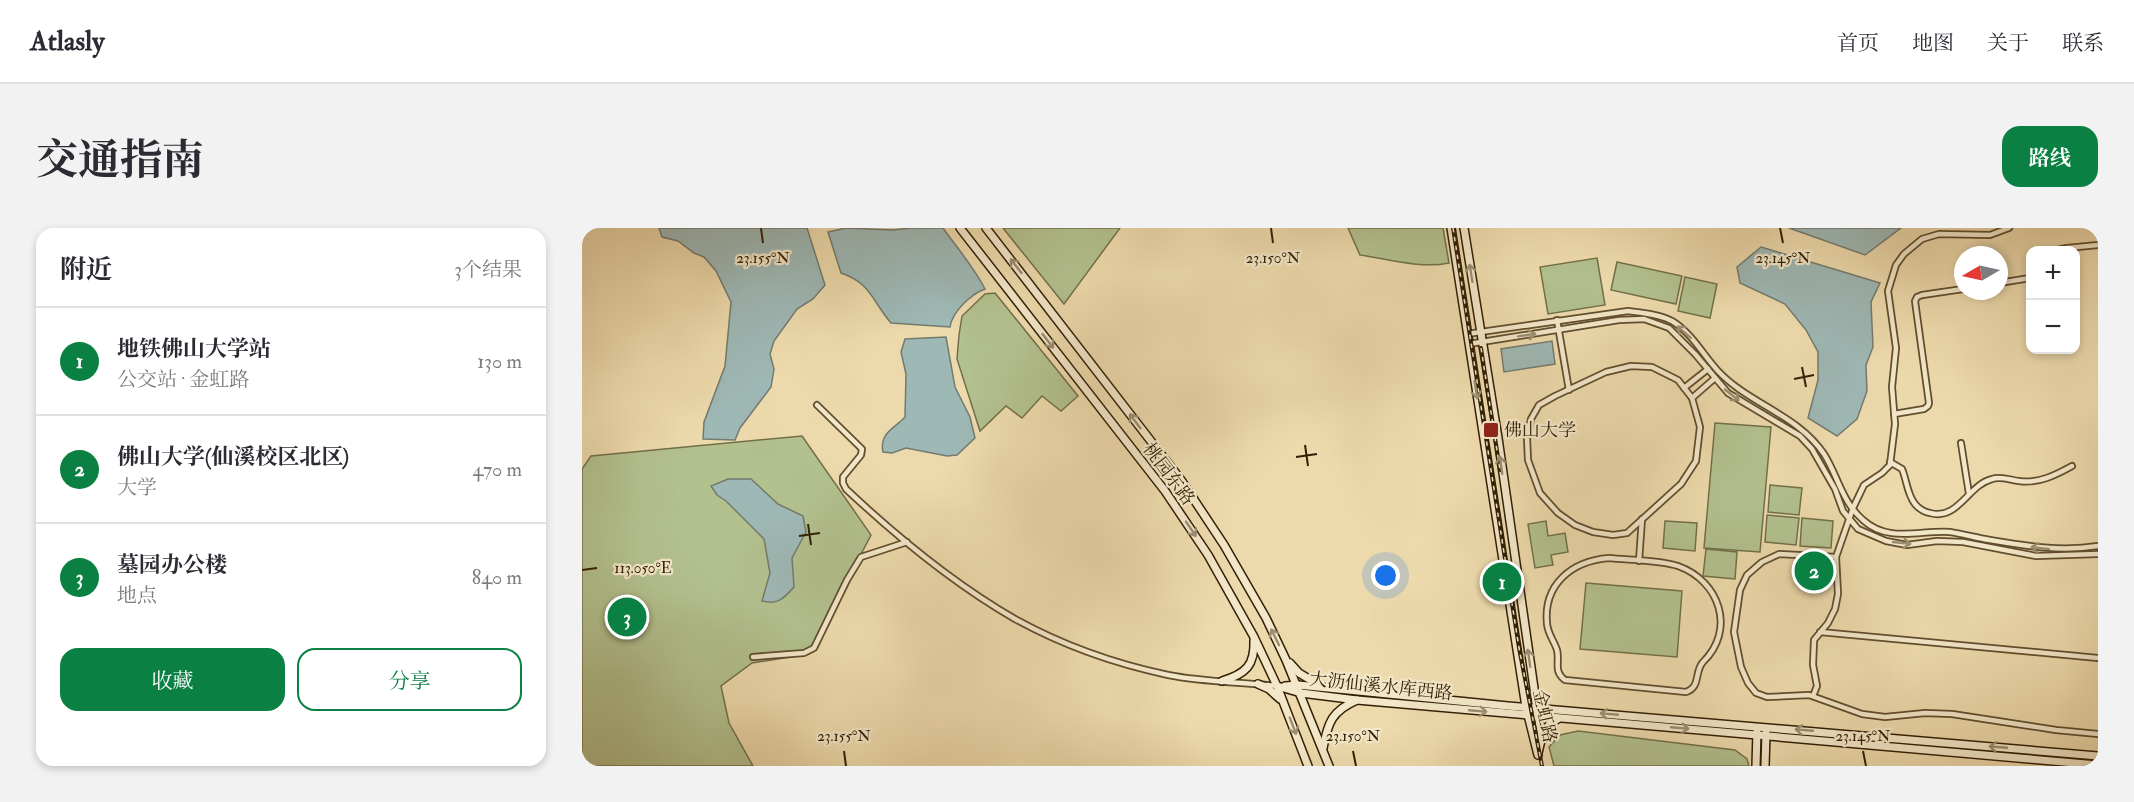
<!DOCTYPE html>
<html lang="zh">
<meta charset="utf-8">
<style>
:root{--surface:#fff;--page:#f2f2f3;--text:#2b2b33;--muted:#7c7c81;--line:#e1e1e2;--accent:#0b8043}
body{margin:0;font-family:"IM FELL Double Pica","Noto Serif SC",serif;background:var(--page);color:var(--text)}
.controls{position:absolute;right:18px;top:18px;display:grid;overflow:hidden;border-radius:12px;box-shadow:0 3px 9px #0003}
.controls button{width:54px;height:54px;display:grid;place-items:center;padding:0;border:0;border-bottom:2px solid var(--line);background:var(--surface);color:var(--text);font:30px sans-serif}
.compass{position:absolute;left:1372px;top:18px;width:54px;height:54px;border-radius:50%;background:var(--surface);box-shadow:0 3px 9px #0003;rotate:261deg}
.you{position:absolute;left:804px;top:348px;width:21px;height:21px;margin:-15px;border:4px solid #fff;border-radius:50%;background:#1a73e8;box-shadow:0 0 0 9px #1a73e833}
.badge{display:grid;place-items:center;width:39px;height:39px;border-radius:50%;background:var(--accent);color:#fff;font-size:20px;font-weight:700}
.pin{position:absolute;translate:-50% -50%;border:3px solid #fff;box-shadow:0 2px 6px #0006}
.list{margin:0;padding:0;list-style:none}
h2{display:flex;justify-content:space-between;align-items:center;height:78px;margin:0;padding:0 24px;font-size:26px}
h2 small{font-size:20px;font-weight:400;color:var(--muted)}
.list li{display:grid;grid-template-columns:39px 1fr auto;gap:18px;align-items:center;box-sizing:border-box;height:108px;padding:0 24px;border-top:2px solid var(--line)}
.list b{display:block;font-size:22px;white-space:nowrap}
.list p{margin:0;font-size:20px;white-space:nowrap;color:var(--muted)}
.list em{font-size:20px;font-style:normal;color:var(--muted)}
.actions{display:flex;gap:12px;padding:18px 24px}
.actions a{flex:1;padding:14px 0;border:2px solid var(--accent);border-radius:18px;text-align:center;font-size:21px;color:var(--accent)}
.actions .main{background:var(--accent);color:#fff}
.map{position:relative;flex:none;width:1516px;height:538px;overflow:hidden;border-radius:18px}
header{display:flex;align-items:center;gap:36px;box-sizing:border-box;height:84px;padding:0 30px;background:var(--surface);border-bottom:2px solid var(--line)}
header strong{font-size:28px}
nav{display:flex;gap:33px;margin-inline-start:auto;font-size:21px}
.intro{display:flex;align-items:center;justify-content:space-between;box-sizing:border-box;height:144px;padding:0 36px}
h1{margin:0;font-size:42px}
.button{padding:15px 27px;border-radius:18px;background:var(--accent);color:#fff;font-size:21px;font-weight:700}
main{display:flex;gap:36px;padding:0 36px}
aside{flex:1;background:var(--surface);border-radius:18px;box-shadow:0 3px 9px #0003}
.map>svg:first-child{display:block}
.green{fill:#b2c18e;stroke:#72704a;stroke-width:1.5}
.water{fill:#9eb8b5;stroke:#737b6f;stroke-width:1.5}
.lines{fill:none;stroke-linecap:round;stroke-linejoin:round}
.street-casing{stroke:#614e2f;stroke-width:8}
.secondary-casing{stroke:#321f05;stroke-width:10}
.street{stroke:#f3e7c9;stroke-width:4.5}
.secondary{stroke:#f3e7c9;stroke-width:7}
.rail-casing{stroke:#321f05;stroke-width:4}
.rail{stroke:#f3e7c9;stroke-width:1.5;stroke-dasharray:4.5;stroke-linecap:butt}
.oneway{stroke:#9c8d71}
.ticks{fill:none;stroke:#321f05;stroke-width:2}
.poi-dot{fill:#8f2418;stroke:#f3e7c9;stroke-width:2}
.labels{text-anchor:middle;stroke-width:4.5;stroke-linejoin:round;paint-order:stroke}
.poi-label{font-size:18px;fill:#321f05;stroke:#f3e7c9;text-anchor:start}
.street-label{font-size:18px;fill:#321f05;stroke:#f3e7c9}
.ticks-label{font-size:15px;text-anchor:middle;fill:#321f05;stroke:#f3e7c9;stroke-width:4.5;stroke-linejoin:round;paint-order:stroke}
</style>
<header>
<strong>Atlasly</strong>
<nav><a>首页</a><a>地图</a><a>关于</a><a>联系</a></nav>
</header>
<div class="intro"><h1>交通指南</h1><a class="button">路线</a></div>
<main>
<aside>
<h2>附近<small>3个结果</small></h2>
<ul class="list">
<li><span class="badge">1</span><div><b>地铁佛山大学站</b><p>公交站 · 金虹路</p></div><em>130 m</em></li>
<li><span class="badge">2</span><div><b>佛山大学(仙溪校区北区)</b><p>大学</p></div><em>470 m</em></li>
<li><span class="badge">3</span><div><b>墓园办公楼</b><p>地点</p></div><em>840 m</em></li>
</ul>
<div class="actions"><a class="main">收藏</a><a>分享</a></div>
</aside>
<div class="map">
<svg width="1516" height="538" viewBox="0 0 1516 538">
<rect width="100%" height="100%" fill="#eddaac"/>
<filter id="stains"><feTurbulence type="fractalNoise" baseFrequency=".00333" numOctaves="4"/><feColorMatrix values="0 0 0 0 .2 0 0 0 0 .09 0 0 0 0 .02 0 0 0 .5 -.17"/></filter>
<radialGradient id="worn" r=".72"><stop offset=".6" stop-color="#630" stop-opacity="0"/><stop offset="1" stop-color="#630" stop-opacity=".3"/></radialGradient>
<g class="green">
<polygon points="421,0 538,0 482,76"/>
<path d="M766,0H861L867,35C839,41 806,31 778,27Z"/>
<polygon points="1015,30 1023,77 966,86 958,39"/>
<polygon points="1035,34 1100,48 1094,76 1029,62"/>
<polygon points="1103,49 1135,56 1128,90 1096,83"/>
<polygon points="413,65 496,168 479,183 460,168 440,190 424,178 398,203 375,131 377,107 380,88 403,66"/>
<polygon points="1133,195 1189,199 1178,324 1122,320"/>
<polygon points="220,208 289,307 227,426 170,435 139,458 147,495 171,538 0,538 0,241 9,228"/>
<polygon points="1188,257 1220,260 1217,287 1186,284"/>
<polygon points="1185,287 1217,290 1214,317 1183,314"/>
<polygon points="1220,290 1251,293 1249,320 1218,318"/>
<polygon points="964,293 966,308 983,305 986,324 969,327 971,337 953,340 946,296"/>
<polygon points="1083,293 1115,295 1113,323 1081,320"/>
<polygon points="1124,321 1155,324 1153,351 1121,348"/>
<polygon points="1004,355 1100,363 1095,429 998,421"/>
<polygon points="996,503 1153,522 1165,531 1167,538 972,538 967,519 978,507"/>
</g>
<g class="water">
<polygon points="77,0 225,0 243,57 231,71 215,81 192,113 188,126 192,141 189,159 158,200 153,212 121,211 122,194 143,138 149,74 134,43 122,29 112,25 96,13 80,9"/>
<path d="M264,0L311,2L329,0H361C375,20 392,39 403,61C389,66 370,84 368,99L309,95C290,73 289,55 259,45L246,4Z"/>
<polygon points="1207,0 1319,0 1283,27"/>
<polygon points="1179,19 1298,55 1289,74 1291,119 1284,137 1285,163 1275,191 1255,208 1226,190 1236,152 1236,124 1224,102 1203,76 1158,55 1155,39"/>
<path d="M364,109L373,159L388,189L393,210L375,227L365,228L324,220L310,225L301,224C297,205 312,201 323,189L324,146L319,124L323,111Z"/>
<polygon points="970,113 973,136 922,144 919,121"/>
<path d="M146,251H169L196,276L221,288L224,304L210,330L212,359C201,371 196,377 180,373L188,345L182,311L144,273L135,267L129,258Z"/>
</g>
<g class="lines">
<defs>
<g id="street">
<polyline points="1475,22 1485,20 1516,17"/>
<polyline points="1417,55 1448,50"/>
<polyline points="975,92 987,162"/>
<path d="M885,106L1046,83C1060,85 1077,86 1090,93C1110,105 1121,127 1136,143C1167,176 1216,187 1242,226C1256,248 1260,274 1281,292C1306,315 1338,302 1368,304C1381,306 1395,310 1408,312C1444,318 1479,324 1516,318"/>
<polyline points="887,116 1037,92 1062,91 1087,100 1113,126 1146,165 1218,208 1230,221 1253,261 1261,283 1276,301 1304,313 1325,317 1355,313 1381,314 1454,328 1516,326"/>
<polygon points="1049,138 1070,139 1096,152 1110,170 1118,199 1114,233 1099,256 1045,305 1031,307 1011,304 993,297 976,285 958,265 946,232 945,210 949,191 957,177 973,168 1024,144"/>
<polyline points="1102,160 1126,141"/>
<polyline points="1110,170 1133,150"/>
<path d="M235,177L280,221L279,227L261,249V255L264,261C313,307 374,357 433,391C480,417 534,436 586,447C621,454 659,454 695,458"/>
<polyline points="1312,186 1342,181 1346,178 1347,175 1333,73 1335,69 1340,67 1381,61"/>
<polyline points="1379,215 1387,266"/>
<path d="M1308,234L1320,241C1325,253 1325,266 1333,276C1337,281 1343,284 1348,285C1376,293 1386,257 1410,251C1419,248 1428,252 1437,253C1456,256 1474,247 1490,238"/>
<polyline points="1254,329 1197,326 1180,334 1165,347 1158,362 1152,404 1159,439 1166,455 1174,465 1185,469 1227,467 1280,486 1303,489 1343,485 1370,486 1474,502 1516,506"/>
<path d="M1027,330C1046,332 1079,332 1096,338C1138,353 1154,402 1121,434C1112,444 1119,459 1104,464L983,452C971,443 978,434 975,422C972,413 966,406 965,396C961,356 990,333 1027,330Z"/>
<polyline points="1057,333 1060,291"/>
<polyline points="1238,404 1516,430"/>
<polyline points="171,429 222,425 232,420 265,352 279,329 325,314"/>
<polyline points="1231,468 1235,458 1231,437 1232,412 1246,395 1253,381 1256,366 1254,329 1271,280 1282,257 1300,245 1308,237 1313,196 1310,159 1314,120 1306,63 1314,37 1322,26 1340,11 1357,6 1408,7 1427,0"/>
</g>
<g id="secondary">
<polyline points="378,0 583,263 626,327 672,409 695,458 726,538"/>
<polyline points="404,0 599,252 642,317 684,390 704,432 747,538"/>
<polyline points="869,0 944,479 956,527"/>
<polyline points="882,0 916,210 956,488 960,508 956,525"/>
<polyline points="708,435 717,445 737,457"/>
<path d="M640,453C664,446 673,437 672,412"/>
<polyline points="676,456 687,461 698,471"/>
<polyline points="695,458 719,465 775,472 1516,537"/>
<polyline points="703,458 716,457 926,478 1516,528"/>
<polyline points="960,508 969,494 976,491"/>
<path d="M741,520C746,494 750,483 775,472"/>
<polyline points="1174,538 1175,504"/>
<polyline points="1183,538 1184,505"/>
</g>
</defs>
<use href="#street" class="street-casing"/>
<use href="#secondary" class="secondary-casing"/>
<use href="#street" class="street"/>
<use href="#secondary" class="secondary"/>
<defs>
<g id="rail">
<polyline points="871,0 937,420 960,538"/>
<polyline points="899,120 918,242"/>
</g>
</defs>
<use href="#rail" class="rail-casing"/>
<use href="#rail" class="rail"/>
</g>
<defs><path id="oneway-shaft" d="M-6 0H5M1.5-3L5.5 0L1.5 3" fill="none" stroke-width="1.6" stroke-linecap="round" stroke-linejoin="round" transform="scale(1.5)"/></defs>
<g class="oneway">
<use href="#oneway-shaft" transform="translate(434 38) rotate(-128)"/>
<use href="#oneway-shaft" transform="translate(889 45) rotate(-99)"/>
<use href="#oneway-shaft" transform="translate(1102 104) rotate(-139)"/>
<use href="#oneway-shaft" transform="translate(945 107) rotate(-9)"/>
<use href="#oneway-shaft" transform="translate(466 113) rotate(52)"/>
<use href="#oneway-shaft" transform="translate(894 162) rotate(81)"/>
<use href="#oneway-shaft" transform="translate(1150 167) rotate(38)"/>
<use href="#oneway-shaft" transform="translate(553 193) rotate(-127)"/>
<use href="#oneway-shaft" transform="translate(919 237) rotate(-98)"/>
<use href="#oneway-shaft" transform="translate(609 301) rotate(56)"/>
<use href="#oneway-shaft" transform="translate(1320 315) rotate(6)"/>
<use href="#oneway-shaft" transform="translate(1458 320) rotate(-173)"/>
<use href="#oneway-shaft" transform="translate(693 409) rotate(-116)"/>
<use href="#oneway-shaft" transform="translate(947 430) rotate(-98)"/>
<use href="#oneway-shaft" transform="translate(896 483) rotate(5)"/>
<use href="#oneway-shaft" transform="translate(1027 486) rotate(-175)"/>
<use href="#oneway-shaft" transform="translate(711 498) rotate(69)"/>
<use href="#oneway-shaft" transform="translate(1098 500) rotate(5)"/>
<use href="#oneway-shaft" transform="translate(1222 502) rotate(-175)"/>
<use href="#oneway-shaft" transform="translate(1416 519) rotate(-175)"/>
</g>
<path class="ticks" d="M179,0L181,15M689,0L691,15M1198,0L1201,15M1220,139L1224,159M1212,151L1232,147M723,217L726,238M714,229L735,226M226,296L229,317M217,308L238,305M0,342L15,340M262,523L264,538M771,523L774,538M1281,523L1284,538"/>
<rect class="poi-dot" x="901" y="194" width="16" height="16" rx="3"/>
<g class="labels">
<g class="poi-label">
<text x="922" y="208">佛山大学</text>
</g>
<g class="street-label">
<text transform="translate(587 246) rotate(53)" y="6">桃园东路</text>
<text transform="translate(799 458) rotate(6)" y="6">大沥仙溪水库西路</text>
<text transform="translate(963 488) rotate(78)" y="6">金虹路</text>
</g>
</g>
<g class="ticks-label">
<text x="181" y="35">23.155°N</text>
<text x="691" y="35">23.150°N</text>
<text x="1201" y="35">23.145°N</text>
<text x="61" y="345">113.050°E</text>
<text x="262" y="513">23.155°N</text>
<text x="771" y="513">23.150°N</text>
<text x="1281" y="513">23.145°N</text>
</g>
<rect width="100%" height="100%" filter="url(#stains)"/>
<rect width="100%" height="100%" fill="url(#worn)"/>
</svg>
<div class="controls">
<button>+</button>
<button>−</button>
</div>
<svg class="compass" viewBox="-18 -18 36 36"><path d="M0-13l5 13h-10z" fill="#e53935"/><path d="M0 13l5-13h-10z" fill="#7c7c81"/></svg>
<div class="you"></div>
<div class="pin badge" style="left:920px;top:354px">1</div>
<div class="pin badge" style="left:1232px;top:343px">2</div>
<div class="pin badge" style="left:45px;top:389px">3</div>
</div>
</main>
